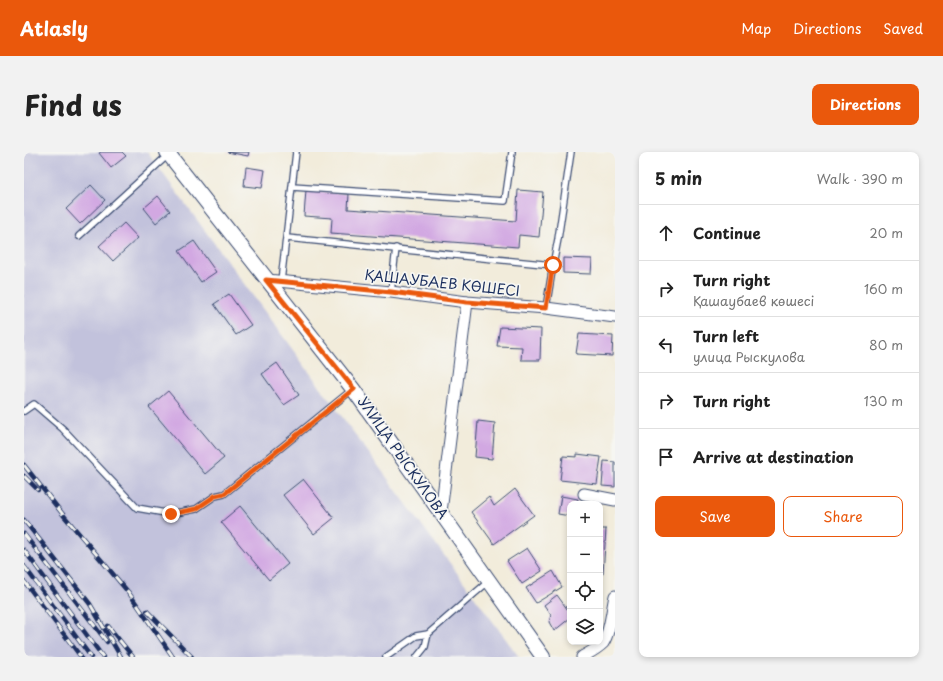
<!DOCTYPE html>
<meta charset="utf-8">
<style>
:root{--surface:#fff;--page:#f2f2f2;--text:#222;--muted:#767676;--line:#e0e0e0;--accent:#ea580c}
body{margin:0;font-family:"Playpen Sans",sans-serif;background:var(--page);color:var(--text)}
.controls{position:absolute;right:12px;bottom:12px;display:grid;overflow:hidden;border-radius:8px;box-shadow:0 2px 6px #0003}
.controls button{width:36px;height:36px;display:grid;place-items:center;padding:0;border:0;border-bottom:1px solid var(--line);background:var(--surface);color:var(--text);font:20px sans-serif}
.stop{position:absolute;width:12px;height:12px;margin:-9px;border:3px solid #ea580c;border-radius:50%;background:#fff}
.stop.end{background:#ea580c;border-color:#fff;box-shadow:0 1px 4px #0008}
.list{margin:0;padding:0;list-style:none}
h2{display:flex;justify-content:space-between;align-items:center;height:52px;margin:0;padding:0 16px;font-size:17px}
h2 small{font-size:13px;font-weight:400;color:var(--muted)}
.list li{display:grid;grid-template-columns:26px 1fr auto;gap:12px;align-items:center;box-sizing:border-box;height:56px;padding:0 16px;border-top:1px solid var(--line)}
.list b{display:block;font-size:15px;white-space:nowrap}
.list p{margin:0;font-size:13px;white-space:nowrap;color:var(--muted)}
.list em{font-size:13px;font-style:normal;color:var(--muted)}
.actions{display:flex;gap:8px;padding:12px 16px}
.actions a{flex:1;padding:9px 0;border:1px solid var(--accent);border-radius:8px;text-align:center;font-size:14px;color:var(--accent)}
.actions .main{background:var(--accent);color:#fff}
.icon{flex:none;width:22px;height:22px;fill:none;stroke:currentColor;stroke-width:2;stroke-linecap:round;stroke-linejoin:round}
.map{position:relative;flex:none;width:591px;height:505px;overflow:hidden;border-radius:8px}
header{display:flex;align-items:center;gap:24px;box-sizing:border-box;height:56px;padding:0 20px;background:var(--accent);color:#fff}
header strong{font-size:19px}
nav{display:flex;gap:22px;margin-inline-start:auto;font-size:14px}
.intro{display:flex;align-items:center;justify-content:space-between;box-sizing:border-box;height:96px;padding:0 24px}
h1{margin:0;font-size:28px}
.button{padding:10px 18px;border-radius:8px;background:var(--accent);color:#fff;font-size:14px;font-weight:700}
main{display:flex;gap:24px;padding:0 24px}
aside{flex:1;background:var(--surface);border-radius:8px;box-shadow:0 2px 6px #0003}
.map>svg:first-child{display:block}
.industrial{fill:#c2c2dc}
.building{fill:#d2a8e2}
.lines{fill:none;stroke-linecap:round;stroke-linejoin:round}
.service-casing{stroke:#3b4b71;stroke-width:8}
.minor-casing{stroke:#3b4b71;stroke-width:13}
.tertiary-casing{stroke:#3b4b71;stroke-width:16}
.service{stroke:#fff;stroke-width:5.5}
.minor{stroke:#fff;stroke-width:11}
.tertiary{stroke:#fff;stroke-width:14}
.rail-casing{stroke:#1b2f5e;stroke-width:4.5}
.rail{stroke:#f6f6f2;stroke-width:3;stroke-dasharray:9;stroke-linecap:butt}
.route{stroke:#ea580c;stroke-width:5}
.labels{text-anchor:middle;stroke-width:3.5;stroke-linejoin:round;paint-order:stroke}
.street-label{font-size:14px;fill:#1b2f5e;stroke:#f6f6f2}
</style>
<header>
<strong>Atlasly</strong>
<nav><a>Map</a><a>Directions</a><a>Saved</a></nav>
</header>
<div class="intro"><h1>Find us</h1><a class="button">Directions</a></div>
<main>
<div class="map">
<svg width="591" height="505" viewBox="0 0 591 505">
<rect width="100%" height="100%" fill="#f6f6f2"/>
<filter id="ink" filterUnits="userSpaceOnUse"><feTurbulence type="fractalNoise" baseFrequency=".025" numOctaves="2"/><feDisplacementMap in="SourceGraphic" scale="8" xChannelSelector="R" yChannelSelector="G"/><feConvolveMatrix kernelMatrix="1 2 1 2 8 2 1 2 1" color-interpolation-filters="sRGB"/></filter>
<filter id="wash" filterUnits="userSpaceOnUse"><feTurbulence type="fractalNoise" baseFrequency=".012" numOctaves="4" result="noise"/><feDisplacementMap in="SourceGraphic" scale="16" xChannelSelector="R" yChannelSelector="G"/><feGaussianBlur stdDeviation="0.9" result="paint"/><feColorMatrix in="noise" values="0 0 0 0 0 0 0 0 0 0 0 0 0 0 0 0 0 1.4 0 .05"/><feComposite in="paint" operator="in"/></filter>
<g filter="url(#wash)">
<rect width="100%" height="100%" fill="#f2ecdb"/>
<polygon class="industrial" points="0,0 123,0 495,505 0,505"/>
<g id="blocks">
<g class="building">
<polygon points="77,0 98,0 102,4 87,16 75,1"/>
<polygon points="203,0 225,0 224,4"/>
<polygon points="222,15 241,18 238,36 220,34"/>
<polygon points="67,33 81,48 56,72 42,57"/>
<polygon points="282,38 325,42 324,57 492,69 494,38 519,40 515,85 495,83 494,95 307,81 308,66 280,64"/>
<polygon points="134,44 146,59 132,71 120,56"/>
<polygon points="100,71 114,86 89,109 75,94"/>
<polygon points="170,89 192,120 177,130 155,99"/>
<polygon points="539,106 568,107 567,122 539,121"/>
<polygon points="205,142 227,173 212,183 190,152"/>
<polygon points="476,175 517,177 516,208 497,208 498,195 473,194"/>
<polygon points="555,182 589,184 588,204 552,202"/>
<polygon points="253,211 275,243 260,253 238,222"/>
<polygon points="144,239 200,306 181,322 125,255"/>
<polygon points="454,269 471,271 468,307 451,305"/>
<polygon points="553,302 577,305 573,332 536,328 539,304 553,305"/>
<polygon points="580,309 591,310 591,335 578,334"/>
<polygon points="279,327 310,366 290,382 259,343"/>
<polygon points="491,337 510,363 470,392 447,360 465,345 470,354"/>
<polygon points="537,344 554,347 553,352 546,352 546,364 534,362"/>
<polygon points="216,354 264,412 245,428 197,370"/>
<polygon points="576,377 582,377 579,422 576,422"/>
<polygon points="503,396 518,419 498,432 483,409"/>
<polygon points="529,419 538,435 512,451 502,436"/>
<polygon points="533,443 546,461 546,466 530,479 525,470 527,463 520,453"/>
</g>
</g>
</g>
<g filter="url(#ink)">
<use href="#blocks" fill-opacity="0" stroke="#3b4b71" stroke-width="1"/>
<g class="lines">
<defs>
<g id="service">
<polyline points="268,35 481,49 488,0"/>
<polyline points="55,84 144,3"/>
<polyline points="263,86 529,113 522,156"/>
<polyline points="529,113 534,87 547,0"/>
<polyline points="257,129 272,0"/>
<polyline points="367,140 372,96"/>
<polyline points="0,259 10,252 39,277 113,356 147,362 172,357 191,344 200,342 329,237"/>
<polyline points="362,505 392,484 404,482"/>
<polyline points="393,505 401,495 404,482 465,429"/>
</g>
<g id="minor">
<polyline points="243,128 367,140 443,150 522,156 591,165"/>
<polyline points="560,342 591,348"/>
<polyline points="417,360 443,150"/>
<path d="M558,505C565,501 573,497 579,491C586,481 588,457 591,444"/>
</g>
<polyline id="tertiary" points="143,0 329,237 519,505"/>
</defs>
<use href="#service" class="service-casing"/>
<use href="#minor" class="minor-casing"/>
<use href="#tertiary" class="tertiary-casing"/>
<use href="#service" class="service"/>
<use href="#minor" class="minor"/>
<use href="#tertiary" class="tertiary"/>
<defs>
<g id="rail">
<polyline points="0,313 41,365 105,441 149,505"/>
<polyline points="0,324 14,338"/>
<polyline points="0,368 66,452 97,505"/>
<polyline points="0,382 83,490"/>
<polyline points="0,398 79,505"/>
<polyline points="0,414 67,505"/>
<polyline points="0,429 57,505"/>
<polyline points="123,459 168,505"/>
<polyline points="84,474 109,505"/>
</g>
</defs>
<use href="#rail" class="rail-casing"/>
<use href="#rail" class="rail"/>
</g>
</g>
<g class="lines" filter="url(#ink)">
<polyline class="route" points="147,362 172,357 191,344 200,342 330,237 242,128 367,140 443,150 522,156 529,113"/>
</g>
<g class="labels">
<g class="street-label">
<text transform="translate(418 131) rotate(6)" y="5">ҚАШАУБАЕВ КӨШЕСІ</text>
<text transform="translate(379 306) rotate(55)" y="5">УЛИЦА РЫСКУЛОВА</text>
</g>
</g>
</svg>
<div class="controls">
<button>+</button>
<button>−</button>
<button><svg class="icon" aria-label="locate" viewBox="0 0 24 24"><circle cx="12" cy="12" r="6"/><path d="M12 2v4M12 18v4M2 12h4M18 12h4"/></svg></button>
<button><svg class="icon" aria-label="layers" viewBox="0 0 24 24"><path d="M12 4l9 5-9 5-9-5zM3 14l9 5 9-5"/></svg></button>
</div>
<div class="stop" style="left:529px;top:113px"></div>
<div class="stop end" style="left:147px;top:362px"></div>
</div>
<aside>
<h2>5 min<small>Walk · 390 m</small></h2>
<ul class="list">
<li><svg class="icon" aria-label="ahead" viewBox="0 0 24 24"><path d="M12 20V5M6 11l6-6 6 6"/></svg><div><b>Continue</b></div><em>20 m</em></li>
<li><svg class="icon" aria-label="right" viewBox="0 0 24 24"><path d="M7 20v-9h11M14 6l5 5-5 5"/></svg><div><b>Turn right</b><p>Қашаубаев көшесі</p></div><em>160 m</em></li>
<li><svg class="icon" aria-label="left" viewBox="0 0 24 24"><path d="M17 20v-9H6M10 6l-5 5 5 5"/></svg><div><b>Turn left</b><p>улица Рыскулова</p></div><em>80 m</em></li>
<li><svg class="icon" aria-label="right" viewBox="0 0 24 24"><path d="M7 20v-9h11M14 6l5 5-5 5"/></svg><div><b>Turn right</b></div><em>130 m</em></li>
<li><svg class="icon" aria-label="arrive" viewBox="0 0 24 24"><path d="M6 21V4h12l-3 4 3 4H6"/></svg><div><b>Arrive at destination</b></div></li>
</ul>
<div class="actions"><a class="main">Save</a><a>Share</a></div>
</aside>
</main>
